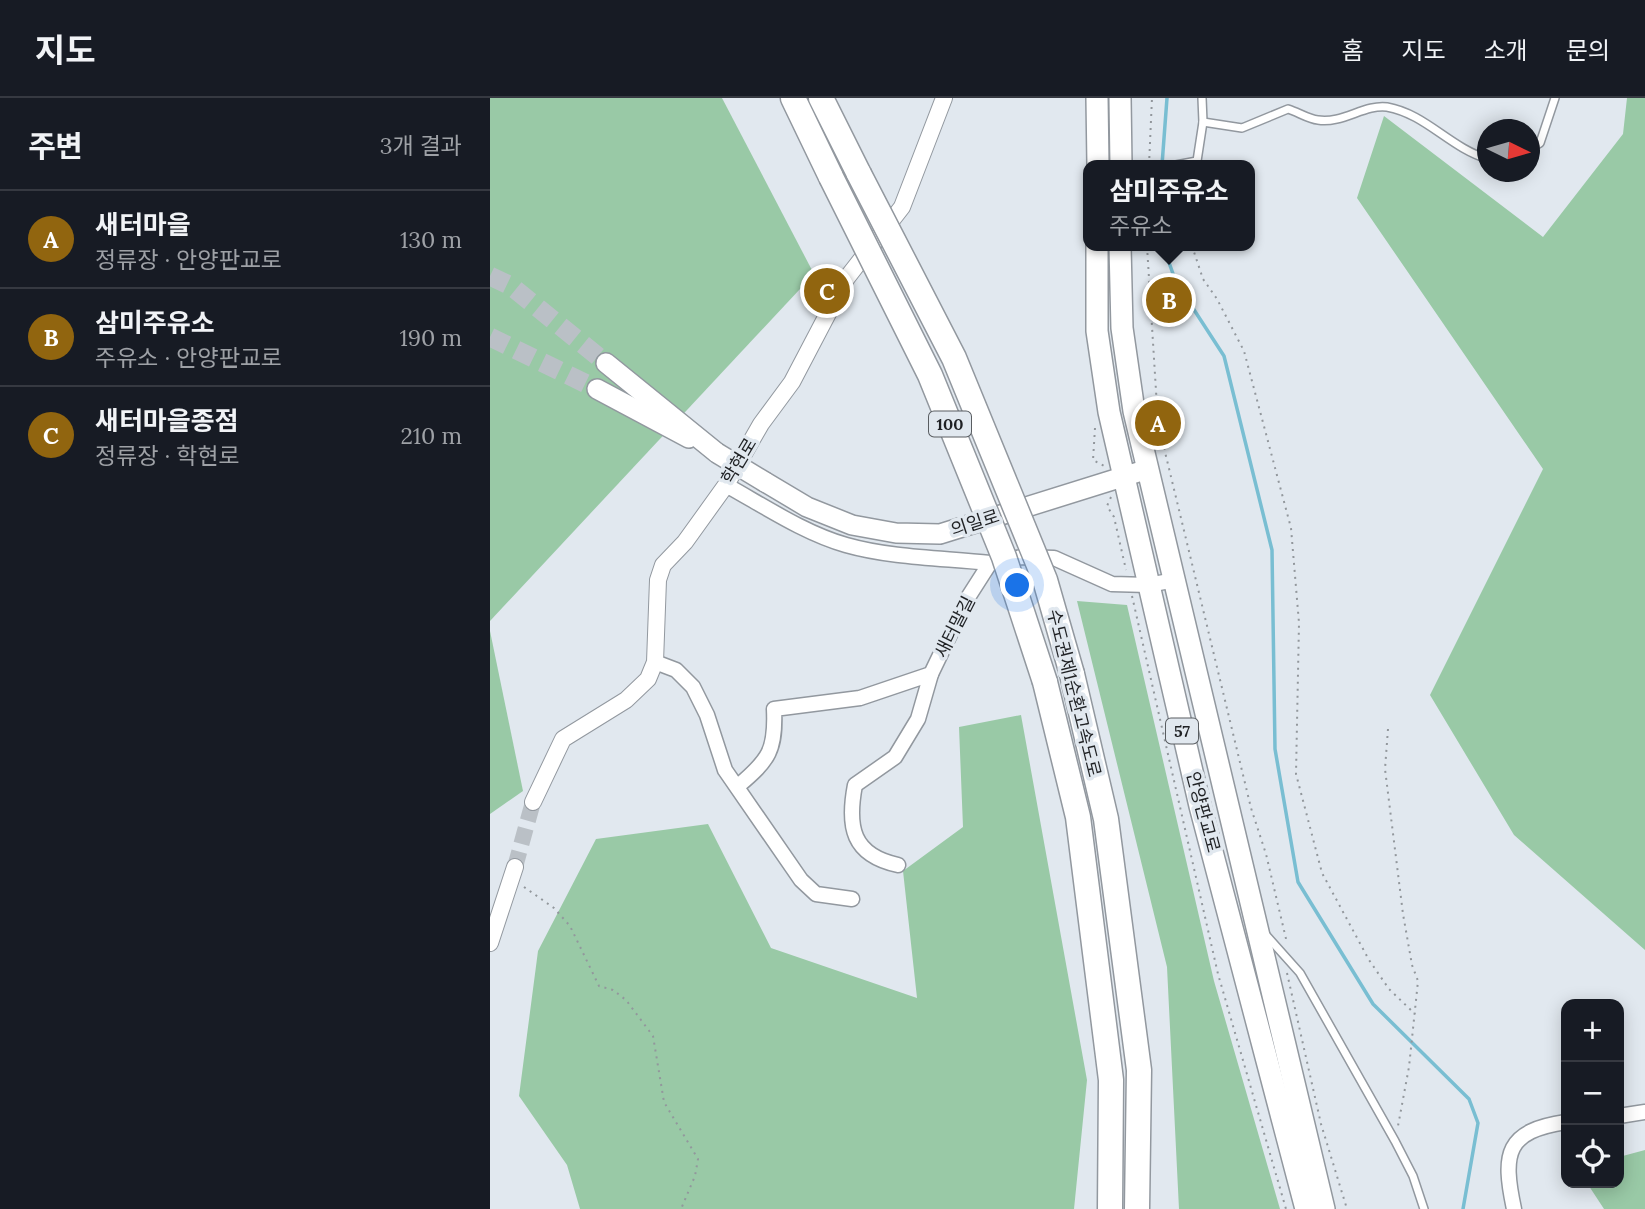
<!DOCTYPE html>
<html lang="ko">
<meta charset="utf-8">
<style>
:root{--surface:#171b24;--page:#20242c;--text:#f1f3f6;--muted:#9ea1a6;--line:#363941;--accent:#91650f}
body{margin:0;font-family:Lora,"Noto Sans KR",serif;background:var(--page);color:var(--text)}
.controls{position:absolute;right:21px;bottom:21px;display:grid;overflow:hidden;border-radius:14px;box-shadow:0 4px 18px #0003}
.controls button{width:63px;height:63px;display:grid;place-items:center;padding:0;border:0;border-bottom:2px solid var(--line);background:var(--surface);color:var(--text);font:35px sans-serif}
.compass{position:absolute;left:987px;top:21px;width:63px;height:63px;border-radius:50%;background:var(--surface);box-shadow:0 4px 18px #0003;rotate:95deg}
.you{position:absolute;left:528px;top:488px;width:24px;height:24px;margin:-18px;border:5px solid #fff;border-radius:50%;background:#1a73e8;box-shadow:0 0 0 10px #1a73e833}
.badge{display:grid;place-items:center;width:46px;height:46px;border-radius:50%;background:var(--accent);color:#fff;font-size:23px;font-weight:700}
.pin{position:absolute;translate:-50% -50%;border:4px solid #fff;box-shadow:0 2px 7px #0006}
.popup{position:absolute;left:593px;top:62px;width:172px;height:91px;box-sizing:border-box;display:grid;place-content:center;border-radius:14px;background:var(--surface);filter:drop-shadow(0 2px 5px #0005);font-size:23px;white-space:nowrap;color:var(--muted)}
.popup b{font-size:26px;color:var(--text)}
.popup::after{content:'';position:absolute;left:50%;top:100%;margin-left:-14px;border:14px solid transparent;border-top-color:var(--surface)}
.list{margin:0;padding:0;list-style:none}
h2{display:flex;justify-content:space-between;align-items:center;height:91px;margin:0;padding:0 28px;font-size:30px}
h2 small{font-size:23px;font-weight:400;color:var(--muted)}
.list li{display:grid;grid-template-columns:46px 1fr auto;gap:21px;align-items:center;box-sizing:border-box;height:98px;padding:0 28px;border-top:2px solid var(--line)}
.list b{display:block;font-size:26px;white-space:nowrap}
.list p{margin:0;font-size:23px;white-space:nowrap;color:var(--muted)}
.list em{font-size:23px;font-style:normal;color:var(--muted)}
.icon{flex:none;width:38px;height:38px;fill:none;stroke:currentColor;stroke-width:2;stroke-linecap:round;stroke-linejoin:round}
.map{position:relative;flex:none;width:1155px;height:1111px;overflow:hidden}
header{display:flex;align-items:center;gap:42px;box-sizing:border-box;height:98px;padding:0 35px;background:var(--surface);border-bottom:2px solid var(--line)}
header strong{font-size:33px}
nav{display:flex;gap:38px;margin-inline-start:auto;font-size:24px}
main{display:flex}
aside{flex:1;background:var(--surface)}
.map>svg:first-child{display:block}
.green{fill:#99c9a6}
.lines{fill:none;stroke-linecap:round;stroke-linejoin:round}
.stream{stroke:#79bed2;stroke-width:3.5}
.tertiary-tunnel{stroke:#bac0c6;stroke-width:16;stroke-dasharray:16 8;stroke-linecap:butt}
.secondary-tunnel{stroke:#bac0c6;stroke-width:19;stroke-dasharray:19 10;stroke-linecap:butt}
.service-casing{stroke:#92989f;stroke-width:10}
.minor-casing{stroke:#92989f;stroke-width:17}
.tertiary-casing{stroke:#92989f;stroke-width:18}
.secondary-casing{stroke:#92989f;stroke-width:22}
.primary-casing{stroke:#92989f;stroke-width:24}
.motorway-casing{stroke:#92989f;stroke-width:27}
.path{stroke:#92979c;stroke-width:2;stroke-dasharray:2 5;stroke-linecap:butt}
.service{stroke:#fff;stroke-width:7}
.minor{stroke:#fff;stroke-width:14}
.tertiary{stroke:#fff;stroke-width:16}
.secondary{stroke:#fff;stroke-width:19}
.primary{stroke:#fff;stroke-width:21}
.motorway{stroke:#fff;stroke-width:24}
.secondary-bridge-casing{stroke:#92989f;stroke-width:22;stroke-linecap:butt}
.motorway-bridge-casing{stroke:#92989f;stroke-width:27;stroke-linecap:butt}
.secondary-bridge{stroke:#fff;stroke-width:19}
.motorway-bridge{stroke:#fff;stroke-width:24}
.labels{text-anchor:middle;stroke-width:7;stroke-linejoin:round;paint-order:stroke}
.shield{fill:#e1e8ef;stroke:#595d61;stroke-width:2}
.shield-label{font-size:16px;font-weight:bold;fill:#1f2124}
.street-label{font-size:18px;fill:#1f2124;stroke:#e1e8ef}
</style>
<header>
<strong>지도</strong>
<nav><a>홈</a><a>지도</a><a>소개</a><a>문의</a></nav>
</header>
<main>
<aside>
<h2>주변<small>3개 결과</small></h2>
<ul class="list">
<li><span class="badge">A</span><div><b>새터마을</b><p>정류장 · 안양판교로</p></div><em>130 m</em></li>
<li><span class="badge">B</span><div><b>삼미주유소</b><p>주유소 · 안양판교로</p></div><em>190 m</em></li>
<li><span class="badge">C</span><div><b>새터마을종점</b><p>정류장 · 학현로</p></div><em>210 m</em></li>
</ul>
</aside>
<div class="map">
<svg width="1155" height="1111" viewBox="0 0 1155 1111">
<rect width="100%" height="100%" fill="#e1e8ef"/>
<g class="green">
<polygon points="0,0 232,0 324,176 0,523"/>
<polygon points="1137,0 1155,0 1155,852 1024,737 940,597 1053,371 867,100 894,18 1053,139 1133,36"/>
<polygon points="587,503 637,507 724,883 790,1111 689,1111 677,869"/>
<polygon points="0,533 33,693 0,716"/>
<polygon points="531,617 597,982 584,1111 90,1111 77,1067 29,998 48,853 106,741 218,726 281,850 427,900 413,773 473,729 469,629"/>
<polygon points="1155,1052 1155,1111 1114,1111 1097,1085 1129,1085 1129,1059"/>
</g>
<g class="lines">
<g class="stream">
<polyline points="672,67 677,0"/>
<polyline points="673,148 686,184 734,258 782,452 785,651 808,784 883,906 979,1001 988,1025 973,1111"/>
</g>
<polyline class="tertiary-tunnel" points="25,769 43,704"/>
<g class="secondary-tunnel">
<polyline points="0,178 21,188 116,265"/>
<polyline points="0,239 107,291"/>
</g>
<defs>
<g id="service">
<path d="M713,24L752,30L798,11C808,14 818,21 828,22C852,26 875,6 897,9C936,16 960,50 998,61"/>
<polyline points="1040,51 1050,45 1065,0"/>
<polyline points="686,67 707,63 713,24 712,0"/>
<polyline points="776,837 810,875 905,1043 923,1078 934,1111"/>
</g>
<g id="minor">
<path d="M236,387C274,408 314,435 356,447C402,460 453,460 500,465"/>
<polyline points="165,564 186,572 203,589 217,617 235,672 311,782 326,796 362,801"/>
<path d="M248,688C279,662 286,652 284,611L370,600L441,576L477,501L500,465L532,459L564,460L622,486L658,487L685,482"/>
<path d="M408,767C362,757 357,729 365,687L405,659L428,621L441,576"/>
<polyline points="1129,1018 1155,1014"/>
<path d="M1024,1111C1012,1055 1016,1033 1076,1024"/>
</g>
<g id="tertiary">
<polyline points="43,704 73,641 136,602 158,581 165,564 168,482 173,467 195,444 236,387 271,326 302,284 356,181 412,109 454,0"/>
<polyline points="0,845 25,769"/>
</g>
<g id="secondary">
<polyline points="116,265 227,355"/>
<polyline points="107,291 199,340"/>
<polyline points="275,384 317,409 362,427 406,435 450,436 658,371"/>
</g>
<g id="primary">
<polyline points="607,0 608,67"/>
<polyline points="630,0 631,67"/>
<polyline points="607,148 607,233 619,314 710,708 816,1111"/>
<polyline points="630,148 632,230 644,313 834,1111"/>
</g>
<g id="motorway">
<polyline points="303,0 341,79"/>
<polyline points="331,0 369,76"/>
<polyline points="582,576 616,721 649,972 647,1111"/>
<polyline points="555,584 588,719 621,982 620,1111"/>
</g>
</defs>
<use href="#service" class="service-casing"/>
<use href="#minor" class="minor-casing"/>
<use href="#tertiary" class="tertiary-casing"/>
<use href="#secondary" class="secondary-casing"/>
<use href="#primary" class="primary-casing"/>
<use href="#motorway" class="motorway-casing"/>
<g class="path">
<polyline points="659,67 662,0"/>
<polyline points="594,75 594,139"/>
<polyline points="657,148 668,325 761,710 776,756 797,845"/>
<polyline points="702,148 713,181 727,201 754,253 801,430 809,525 806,676 832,775 879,862 899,891 925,916"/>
<polyline points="605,330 603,362 616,369"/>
<polyline points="621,399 617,408 624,419 636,472"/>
<polyline points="642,498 728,876 796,1111"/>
<polyline points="898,631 895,671 913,816 922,867 928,883 919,969 908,1028"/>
<polyline points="34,789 64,810 80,828 109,888 123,892 136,902 163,938 174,1004 208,1061 205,1078 191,1111"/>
<polyline points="797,875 831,1026 857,1111"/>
</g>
<use href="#service" class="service"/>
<use href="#minor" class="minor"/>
<use href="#tertiary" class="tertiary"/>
<use href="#secondary" class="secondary"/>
<use href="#primary" class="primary"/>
<use href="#motorway" class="motorway"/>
<defs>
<polyline id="secondary-bridge" points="227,355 275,384"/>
<g id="motorway-bridge">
<polyline points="369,76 464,260 555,482 582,576"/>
<polyline points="341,79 440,277 514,459 555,584"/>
</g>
</defs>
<use href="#secondary-bridge" class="secondary-bridge-casing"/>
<use href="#motorway-bridge" class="motorway-bridge-casing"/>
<use href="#secondary-bridge" class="secondary-bridge"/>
<use href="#motorway-bridge" class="motorway-bridge"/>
</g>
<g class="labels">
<g class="shield">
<rect x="439" y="313.5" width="42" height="25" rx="5"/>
<rect x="676" y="620.5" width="32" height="25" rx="5"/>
</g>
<g class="shield-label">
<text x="460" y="332">100</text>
<text x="692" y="639">57</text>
</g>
<g class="street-label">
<text transform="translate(249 363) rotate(-59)" y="6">학현로</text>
<text transform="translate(485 425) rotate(-18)" y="6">의일로</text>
<text transform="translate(465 529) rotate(-63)" y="6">새터말길</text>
<text transform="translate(584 595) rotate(76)" y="6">수도권제1순환고속도로</text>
<text transform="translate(713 714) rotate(75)" y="6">안양판교로</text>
</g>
</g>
</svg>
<div class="controls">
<button>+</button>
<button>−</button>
<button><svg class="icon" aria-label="locate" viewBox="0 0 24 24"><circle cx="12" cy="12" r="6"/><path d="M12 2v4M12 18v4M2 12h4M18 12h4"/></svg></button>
</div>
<svg class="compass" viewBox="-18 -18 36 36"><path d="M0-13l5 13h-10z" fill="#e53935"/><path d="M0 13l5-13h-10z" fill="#9ea1a6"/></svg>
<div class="you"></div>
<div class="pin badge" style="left:668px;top:325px">A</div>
<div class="pin badge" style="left:679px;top:202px">B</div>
<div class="popup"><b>삼미주유소</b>주유소</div>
<div class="pin badge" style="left:337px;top:193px">C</div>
</div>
</main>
